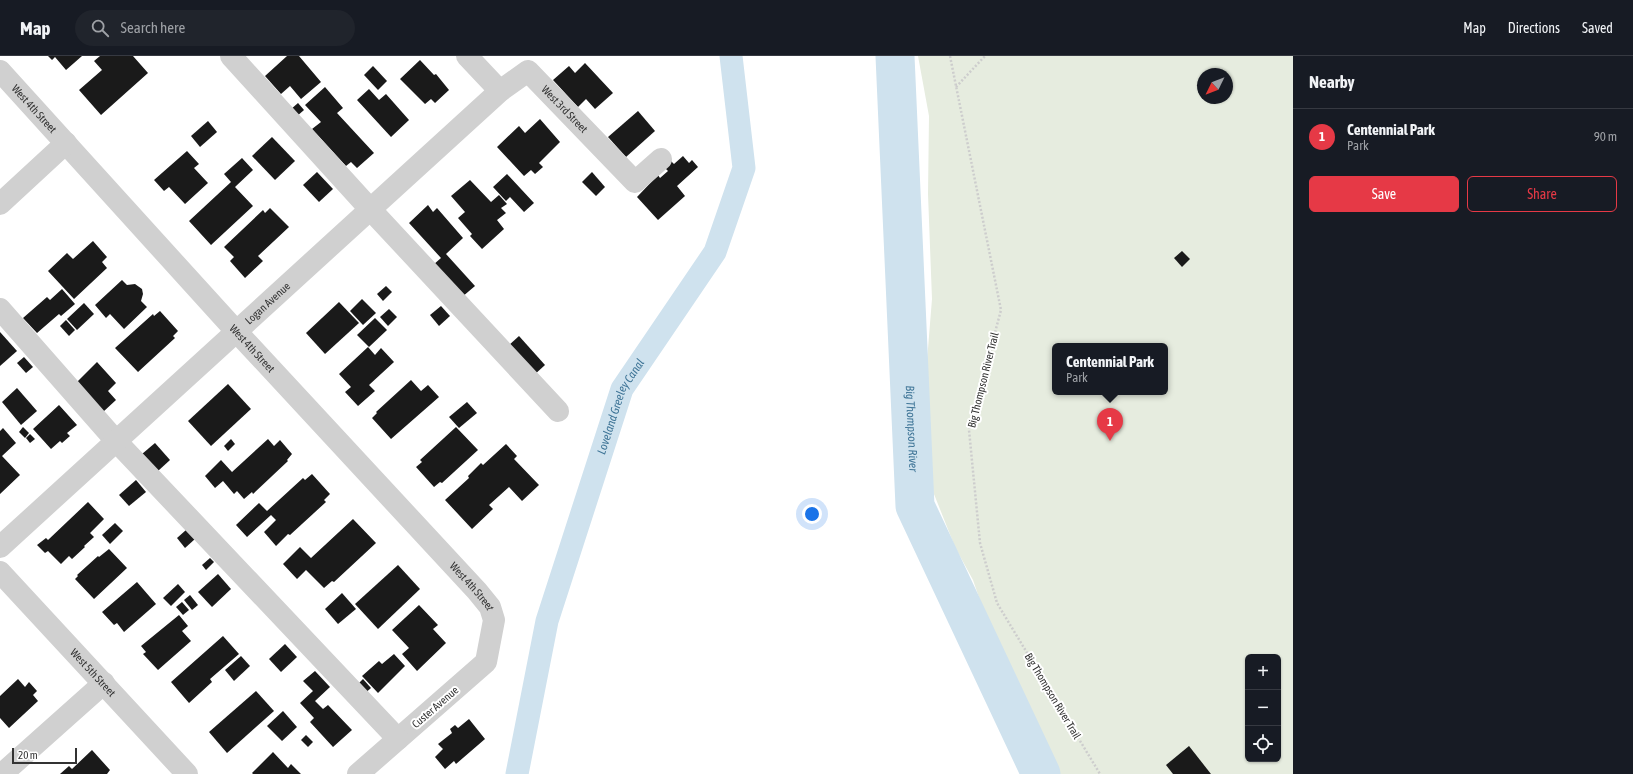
<!DOCTYPE html>
<meta charset="utf-8">
<style>
:root{--surface:#171b24;--page:#20242c;--text:#f1f3f6;--muted:#9ea1a6;--line:#363941;--accent:#e63946}
body{margin:0;font-family:"Asap Condensed",sans-serif;background:var(--page);color:var(--text)}
.controls{position:absolute;right:12px;bottom:12px;display:grid;overflow:hidden;border-radius:6px;box-shadow:0 1px 3px #0004}
.controls button{width:36px;height:36px;display:grid;place-items:center;padding:0;border:0;border-bottom:1px solid var(--line);background:var(--surface);color:var(--text);font:20px sans-serif}
.compass{position:absolute;left:1197px;top:12px;width:36px;height:36px;border-radius:50%;background:var(--surface);box-shadow:0 1px 3px #0004;rotate:227deg}
.scale{position:absolute;left:12px;bottom:10px;width:65px;box-sizing:border-box;padding-left:4px;border:2px solid #333;border-top:0;font-size:11px;line-height:14px;white-space:nowrap;color:#333;-webkit-text-stroke:3px #fff;paint-order:stroke}
.you{position:absolute;left:812px;top:458px;width:14px;height:14px;margin:-10px;border:3px solid #fff;border-radius:50%;background:#1a73e8;box-shadow:0 0 0 6px #1a73e833}
.badge{display:grid;place-items:center;width:26px;height:26px;border-radius:50%;background:var(--accent);color:#fff;font-size:13px;font-weight:700}
.pin{position:absolute;translate:-50% -33px;filter:drop-shadow(0 1px 2px #0008)}
.pin::after{content:'';position:absolute;top:21px;width:14px;height:12px;background:inherit;clip-path:polygon(0 0,100% 0,50% 100%)}
.popup{position:absolute;left:1052px;top:287px;width:116px;height:52px;box-sizing:border-box;display:grid;place-content:center;border-radius:6px;background:var(--surface);filter:drop-shadow(0 1px 3px #0005);font-size:13px;white-space:nowrap;color:var(--muted)}
.popup b{font-size:15px;color:var(--text)}
.popup::after{content:'';position:absolute;left:50%;top:100%;margin-left:-8px;border:8px solid transparent;border-top-color:var(--surface)}
.list{margin:0;padding:0;list-style:none}
h2{display:flex;justify-content:space-between;align-items:center;height:52px;margin:0;padding:0 16px;font-size:17px}
h2 small{font-size:13px;font-weight:400;color:var(--muted)}
.list li{display:grid;grid-template-columns:26px 1fr auto;gap:12px;align-items:center;box-sizing:border-box;height:56px;padding:0 16px;border-top:1px solid var(--line)}
.list b{display:block;font-size:15px;white-space:nowrap}
.list p{margin:0;font-size:13px;white-space:nowrap;color:var(--muted)}
.list em{font-size:13px;font-style:normal;color:var(--muted)}
.actions{display:flex;gap:8px;padding:12px 16px}
.actions a{flex:1;padding:9px 0;border:1px solid var(--accent);border-radius:6px;text-align:center;font-size:14px;color:var(--accent)}
.actions .main{background:var(--accent);color:#fff}
.icon{flex:none;width:22px;height:22px;fill:none;stroke:currentColor;stroke-width:2;stroke-linecap:round;stroke-linejoin:round}
.map{position:relative;flex:none;width:1293px;height:718px;overflow:hidden}
header{display:flex;align-items:center;gap:24px;box-sizing:border-box;height:56px;padding:0 20px;background:var(--surface);border-bottom:1px solid var(--line)}
header strong{font-size:19px}
nav{display:flex;gap:22px;margin-inline-start:auto;font-size:14px}
.search{width:280px;height:36px;background:var(--page);display:flex;align-items:center;gap:10px;box-sizing:border-box;padding:0 14px;border-radius:22px;color:var(--muted);font-size:15px}
main{display:flex}
aside{flex:1;background:var(--surface)}
.map>svg:first-child{display:block}
.green{fill:#e6ecdf;fill-rule:evenodd}
.lines{fill:none;stroke-linecap:round;stroke-linejoin:round}
.canal{stroke:#cfe2ee;stroke-width:23}
.river{stroke:#cfe2ee;stroke-width:39}
.building{fill:#1a1a1a}
.path{stroke:#cdcdcd;stroke-width:2.5;stroke-dasharray:2 2;stroke-linecap:butt}
.minor{stroke:#d0d0d0;stroke-width:22}
.labels{text-anchor:middle;stroke-width:4;stroke-linejoin:round;paint-order:stroke}
.street-label{font-size:11px;fill:#333;stroke:#fff}
.water-label{font-size:12px;font-style:italic;fill:#3f7597;stroke:#fff}
</style>
<header>
<strong>Map</strong>
<div class="search"><svg class="icon" aria-label="search" viewBox="0 0 24 24"><circle cx="10" cy="10" r="6"/><path d="M15 15l6 6"/></svg>Search here</div>
<nav><a>Map</a><a>Directions</a><a>Saved</a></nav>
</header>
<main>
<div class="map">
<svg width="1293" height="718" viewBox="0 0 1293 718">
<rect width="100%" height="100%" fill="#fff"/>
<path class="green" d="M918,0H1293V718H1054L1017,627L985,559L973,524L955,491L930,428L924,342L932,243L928,138L929,60ZM1203,18H1227V42H1203ZM1055,290H1165V336H1055ZM1248,601H1278V703H1248Z"/>
<g class="lines">
<path class="canal" id="s1" d="M517,718L547,565L622,333L715,196L744,112L731,0"/>
<path class="river" id="s2" d="M895,0L915,450L1041,718"/>
</g>
<g class="building">
<polygon points="48,0 82,0 66,14 55,1 52,4"/>
<polygon points="100,0 133,0 148,17 101,59 79,34 102,14 94,5"/>
<polygon points="287,0 299,0 321,26 301,43 290,30 281,38 265,20"/>
<polygon points="420,4 434,19 436,18 449,34 435,47 431,43 425,48 400,23"/>
<polygon points="585,7 613,37 595,53 586,43 578,51 553,24 569,10 575,17"/>
<polygon points="373,10 387,25 378,34 364,19"/>
<polygon points="325,31 343,52 337,57 374,97 357,112 351,106 346,110 312,73 321,66 305,49"/>
<polygon points="369,33 379,44 386,38 409,64 391,81 357,44"/>
<polygon points="298,47 304,54 296,61 290,54"/>
<polygon points="638,55 655,75 626,101 608,81"/>
<polygon points="540,63 560,86 539,107 543,111 535,118 531,114 524,120 497,91 519,70 525,77"/>
<polygon points="208,65 217,76 200,91 191,80"/>
<polygon points="272,81 295,105 275,124 252,100"/>
<polygon points="187,95 199,108 194,112 208,127 185,148 169,131 164,135 154,124"/>
<polygon points="683,100 689,107 692,104 698,111 677,130 685,140 658,164 637,141 658,119 660,122 668,115 664,111 671,105 674,108"/>
<polygon points="242,102 253,114 235,131 253,150 211,189 189,165 231,126 224,118"/>
<polygon points="317,116 333,133 319,146 303,129"/>
<polygon points="592,116 605,131 596,140 582,126"/>
<polygon points="507,118 534,147 524,156 510,141 506,145 493,131"/>
<polygon points="470,124 491,146 499,139 507,148 501,152 506,157 497,164 504,173 482,193 470,180 472,178 458,162 465,156 451,140"/>
<polygon points="428,149 433,156 437,152 463,182 446,198 475,230 462,241 433,209 441,202 409,167"/>
<polygon points="270,152 289,171 258,200 263,205 245,222 230,205 234,201 224,191 263,154 265,157"/>
<polygon points="93,185 107,201 102,206 107,212 74,243 48,215 67,197 73,203"/>
<polygon points="1182,195 1190,203 1182,211 1174,202"/>
<polygon points="122,224 127,229 135,228 142,233 143,238 141,245 147,251 124,273 110,258 106,262 95,249"/>
<polygon points="386,230 392,236 383,245 377,238"/>
<polygon points="62,233 75,248 61,260 59,258 37,277 23,262 47,241 50,244"/>
<polygon points="362,243 376,257 363,269 350,255"/>
<polygon points="339,246 359,267 325,298 306,277"/>
<polygon points="84,247 94,258 77,274 67,263"/>
<polygon points="441,250 450,260 439,270 430,259"/>
<polygon points="389,253 397,261 388,270 380,261"/>
<polygon points="160,255 178,275 173,280 175,282 138,316 115,292 153,258 154,260"/>
<polygon points="375,262 387,274 369,291 357,279"/>
<polygon points="66,264 75,274 69,280 60,270"/>
<polygon points="0,276 17,295 0,310"/>
<polygon points="519,280 545,309 533,320 507,291"/>
<polygon points="368,291 375,299 381,292 394,306 369,329 375,335 358,350 345,336 351,331 339,318"/>
<polygon points="24,301 33,311 26,317 17,307"/>
<polygon points="97,306 116,327 108,335 116,344 103,356 76,327"/>
<polygon points="411,324 421,335 428,329 439,341 391,383 372,362 377,357 376,356"/>
<polygon points="228,328 251,353 211,390 188,365"/>
<polygon points="17,332 37,355 21,369 2,346"/>
<polygon points="467,346 477,357 459,372 449,361"/>
<polygon points="59,349 77,369 67,377 70,380 62,387 60,385 51,393 33,373"/>
<polygon points="23,371 29,377 25,382 19,376"/>
<polygon points="456,371 478,394 442,427 440,426 434,431 416,411 422,406 420,404"/>
<polygon points="3,372 16,387 2,400 20,419 0,438 0,375"/>
<polygon points="30,378 35,383 30,387 26,382"/>
<polygon points="231,383 235,388 228,395 224,390"/>
<polygon points="268,383 274,390 280,384 292,398 287,404 288,405 253,438 252,436 244,443 237,435 234,438 223,425 215,432 205,420 221,404 232,416"/>
<polygon points="155,387 170,404 158,415 142,398"/>
<polygon points="506,388 517,400 514,403 539,429 522,445 509,431 489,449 493,453 472,473 445,444 469,422 468,420 481,407 483,409"/>
<polygon points="312,418 330,438 324,444 326,446 290,479 288,478 276,490 264,476 276,464 271,459 247,481 236,469 259,447 267,455 303,422 305,424"/>
<polygon points="136,424 146,436 129,450 119,439"/>
<polygon points="88,446 104,463 90,477 94,481 84,490 85,491 72,503 69,500 61,508 48,495 45,497 37,489 46,482 48,484"/>
<polygon points="353,463 376,487 334,526 332,525 324,532 306,514 297,523 283,508 300,491 311,502"/>
<polygon points="115,467 123,475 110,488 102,479"/>
<polygon points="186,474 195,483 185,492 177,482"/>
<polygon points="109,493 127,512 94,543 75,523 78,520 77,519 98,500 99,501"/>
<polygon points="210,502 214,506 206,514 202,509"/>
<polygon points="398,509 420,533 378,573 355,548"/>
<polygon points="218,518 231,533 212,551 198,536"/>
<polygon points="137,526 156,548 124,576 117,567 114,569 102,556"/>
<polygon points="178,528 185,536 171,550 163,542"/>
<polygon points="342,537 356,553 338,568 325,553"/>
<polygon points="190,539 198,549 192,554 184,544"/>
<polygon points="182,546 189,554 183,559 176,551"/>
<polygon points="419,549 438,569 433,573 446,587 417,615 402,598 409,592 392,574"/>
<polygon points="179,559 188,570 182,575 191,585 158,614 143,598 146,596 141,590"/>
<polygon points="223,580 239,598 210,623 212,626 189,647 171,626"/>
<polygon points="285,588 297,601 281,616 269,603"/>
<polygon points="394,598 405,610 378,637 362,620 379,605 382,608"/>
<polygon points="241,600 250,610 234,625 225,614"/>
<polygon points="315,615 330,631 315,645 323,653 328,649 352,674 333,691 310,666 314,662 300,647 313,635 303,625"/>
<polygon points="18,623 25,631 29,626 37,635 33,639 38,645 9,672 0,662 0,640"/>
<polygon points="363,623 371,632 363,639 355,631"/>
<polygon points="256,635 274,655 227,697 209,676"/>
<polygon points="283,655 297,671 282,685 267,670"/>
<polygon points="469,663 485,683 456,708 454,705 445,713 435,701 443,693 438,688 452,677 450,673 455,669 458,672"/>
<polygon points="306,679 313,686 308,691 301,684"/>
<polygon points="1189,690 1211,718 1173,718 1166,709"/>
<polygon points="92,694 110,714 107,718 60,718 69,710 72,713"/>
<polygon points="273,696 288,712 291,708 301,718 253,718 252,717"/>
</g>
<g class="lines">
<g class="path">
<polyline points="950,0 1001,254 969,374 980,487 997,547 1100,718"/>
<polyline points="956,31 985,0"/>
</g>
<g class="minor">
<polyline points="231,0 370,153 558,355"/>
<polyline points="467,0 500,35"/>
<path id="s3" d="M0,15L236,275L477,535L490,551L494,564L486,606L358,718"/>
<polyline points="0,148 66,87"/>
<polyline points="0,253 116,385 398,683"/>
<path id="s4" d="M0,491L500,35L528,15L635,126L661,103"/>
<path id="s5" d="M0,516L187,718"/>
<polyline points="2,718 104,627"/>
</g>
</g>
<g class="labels">
<g class="street-label">
<text dy="4" stroke="none"><textPath href="#s3" startOffset="51">West 4th Street</textPath></text>
<text dy="4" stroke="none"><textPath href="#s4" startOffset="764">West 3rd Street</textPath></text>
<text dy="4" stroke="none"><textPath href="#s4" startOffset="362">Logan Avenue</textPath></text>
<text dy="4" stroke="none"><textPath href="#s3" startOffset="375">West 4th Street</textPath></text>
<text transform="translate(983 324) rotate(-76)" y="4">Big Thompson River Trail</text>
<text dy="4" stroke="none"><textPath href="#s3" startOffset="699">West 4th Street</textPath></text>
<text dy="4" stroke="none"><textPath href="#s5" startOffset="137">West 5th Street</textPath></text>
<text transform="translate(1053 640) rotate(59)" y="4">Big Thompson River Trail</text>
<text transform="translate(435 651) rotate(-41)" y="4">Custer Avenue</text>
</g>
<g class="water-label">
<text dy="4" stroke="none"><textPath href="#s1" startOffset="383">Loveland Greeley Canal</textPath></text>
<text dy="4" stroke="none"><textPath href="#s2" startOffset="373">Big Thompson River</textPath></text>
</g>
</g>
</svg>
<div class="controls">
<button>+</button>
<button>−</button>
<button><svg class="icon" aria-label="locate" viewBox="0 0 24 24"><circle cx="12" cy="12" r="6"/><path d="M12 2v4M12 18v4M2 12h4M18 12h4"/></svg></button>
</div>
<svg class="compass" viewBox="-18 -18 36 36"><path d="M0-13l5 13h-10z" fill="#e53935"/><path d="M0 13l5-13h-10z" fill="#9ea1a6"/></svg>
<div class="scale">20 m</div>
<div class="you"></div>
<div class="pin badge" style="left:1110px;top:385px">1</div>
<div class="popup"><b>Centennial Park</b>Park</div>
</div>
<aside>
<h2>Nearby<small></small></h2>
<ul class="list">
<li><span class="badge">1</span><div><b>Centennial Park</b><p>Park</p></div><em>90 m</em></li>
</ul>
<div class="actions"><a class="main">Save</a><a>Share</a></div>
</aside>
</main>
